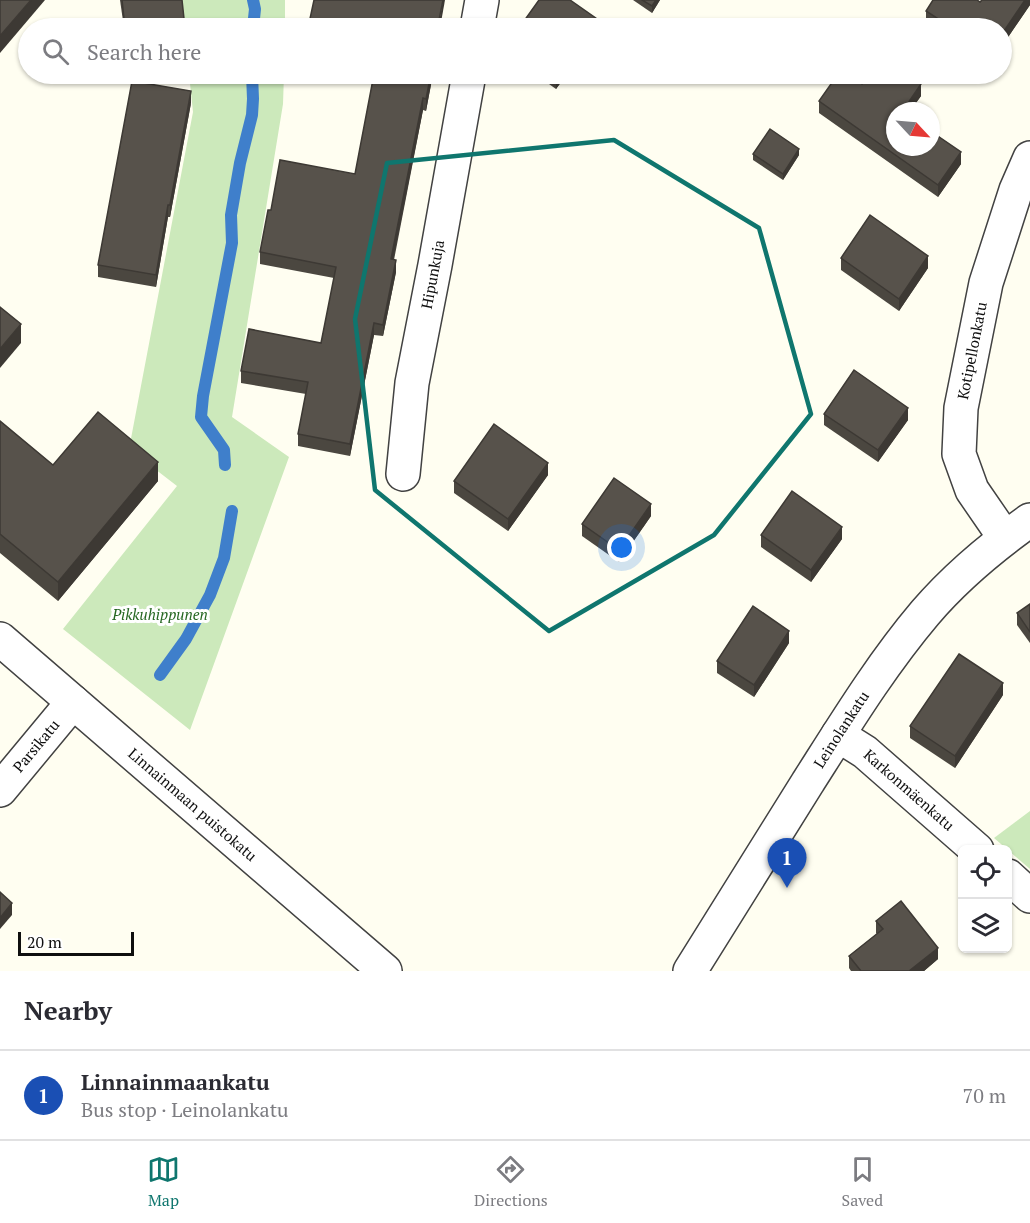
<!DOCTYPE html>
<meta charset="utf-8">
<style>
:root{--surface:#fff;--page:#f2f2f3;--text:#2b2b33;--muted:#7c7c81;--line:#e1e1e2;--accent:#0f766e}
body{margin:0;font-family:"PT Serif",serif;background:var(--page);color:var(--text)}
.controls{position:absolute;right:18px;bottom:18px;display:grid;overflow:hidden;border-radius:9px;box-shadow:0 2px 4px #0004}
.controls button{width:54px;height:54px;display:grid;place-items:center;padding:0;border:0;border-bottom:2px solid var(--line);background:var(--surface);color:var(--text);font:30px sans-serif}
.compass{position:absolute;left:886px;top:102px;width:54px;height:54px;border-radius:50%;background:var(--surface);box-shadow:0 2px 4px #0004;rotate:116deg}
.scale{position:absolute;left:18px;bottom:15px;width:116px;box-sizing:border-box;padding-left:6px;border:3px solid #0f0f0f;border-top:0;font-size:16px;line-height:21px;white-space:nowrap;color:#0f0f0f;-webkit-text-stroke:4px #fff;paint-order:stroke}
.you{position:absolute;left:622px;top:548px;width:21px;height:21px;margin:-15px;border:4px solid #fff;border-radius:50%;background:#1a73e8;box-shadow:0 0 0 9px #1a73e833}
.badge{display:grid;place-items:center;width:39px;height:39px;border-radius:50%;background:var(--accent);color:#fff;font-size:20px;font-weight:700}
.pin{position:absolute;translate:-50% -50px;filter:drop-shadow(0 2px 3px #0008)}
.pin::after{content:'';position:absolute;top:32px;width:21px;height:18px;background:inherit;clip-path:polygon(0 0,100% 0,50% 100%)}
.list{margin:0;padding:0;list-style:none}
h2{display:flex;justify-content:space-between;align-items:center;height:78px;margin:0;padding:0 24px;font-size:26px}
h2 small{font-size:20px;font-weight:400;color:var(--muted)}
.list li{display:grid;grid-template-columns:39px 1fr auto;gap:18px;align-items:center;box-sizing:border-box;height:90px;padding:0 24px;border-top:2px solid var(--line)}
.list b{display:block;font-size:22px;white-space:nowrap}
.list p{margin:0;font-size:20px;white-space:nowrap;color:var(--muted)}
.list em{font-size:20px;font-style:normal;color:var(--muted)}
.icon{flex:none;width:33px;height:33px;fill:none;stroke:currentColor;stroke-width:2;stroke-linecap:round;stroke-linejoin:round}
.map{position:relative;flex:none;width:1030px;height:971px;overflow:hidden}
.search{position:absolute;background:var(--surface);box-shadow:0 2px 4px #0004;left:18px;right:18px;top:18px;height:66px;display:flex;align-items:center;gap:15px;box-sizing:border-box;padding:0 21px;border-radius:33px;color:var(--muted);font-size:22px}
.sheet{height:168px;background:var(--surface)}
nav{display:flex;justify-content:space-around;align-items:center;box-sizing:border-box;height:84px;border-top:2px solid var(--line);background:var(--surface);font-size:16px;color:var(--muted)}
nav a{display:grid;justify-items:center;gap:3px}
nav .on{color:var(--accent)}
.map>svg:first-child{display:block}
.green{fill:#cce9bb}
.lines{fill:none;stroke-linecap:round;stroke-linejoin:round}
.stream{stroke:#3f7fcb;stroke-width:12}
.minor-casing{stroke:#424242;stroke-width:36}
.tertiary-casing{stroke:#424242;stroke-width:36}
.minor{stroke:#fff;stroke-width:33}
.tertiary{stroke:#fff;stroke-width:33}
.wall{fill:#4b4740}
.shaded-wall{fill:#3d3934}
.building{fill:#57524b;stroke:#3d3934;stroke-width:1.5}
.marked{fill:none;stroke:#0f766e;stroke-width:4.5;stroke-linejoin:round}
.labels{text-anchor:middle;stroke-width:6;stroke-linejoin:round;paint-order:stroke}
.street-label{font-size:15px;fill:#0f0f0f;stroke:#fff}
.park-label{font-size:15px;font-style:italic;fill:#246620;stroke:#fff}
</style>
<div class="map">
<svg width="1030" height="971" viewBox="0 0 1030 971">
<rect width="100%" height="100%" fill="#fffef1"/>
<g class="green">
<polygon points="182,0 285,0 285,28 185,28"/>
<polygon points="189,74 284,74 283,104 232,417 289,457 190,730 63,629 177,486 129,449 193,112"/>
<polygon points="1030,811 1030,869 994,838"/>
</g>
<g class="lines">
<g class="stream">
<polyline points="253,28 255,9 253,0"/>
<polyline points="225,465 224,450 201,417 203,396 232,243 231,215 240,163 252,115 253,99 252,74"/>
<polyline points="160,675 186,639 210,595 224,558 232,511"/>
</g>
<defs>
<g id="minor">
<polyline points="477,28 482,0"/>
<path id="s1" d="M403,474L412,383L435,265L469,74"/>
<path id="s2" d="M1005,538L972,490L959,454L961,408L986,283L1016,190L1030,158"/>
<path id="s3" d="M838,735L865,752L977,850"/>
<path id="s4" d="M0,790L73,702"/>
<polyline points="1008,876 1030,896"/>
</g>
<g id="tertiary">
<path id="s5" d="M0,639L385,971"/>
<path id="s6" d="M690,971C730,908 769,845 808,782C845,724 881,665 925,613C955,578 992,547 1030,520"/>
</g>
</defs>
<use href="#minor" class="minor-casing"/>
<use href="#tertiary" class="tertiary-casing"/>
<use href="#minor" class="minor"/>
<use href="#tertiary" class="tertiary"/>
</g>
<g class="wall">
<polygon points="120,0 182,0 185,28 124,28"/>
<polygon points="633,0 660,0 652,13"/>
<polygon points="1030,0 1030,5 1002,46 1002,28 935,28 926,22 926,11 980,2"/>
<polygon points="374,74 433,74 426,111 423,110 394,260 396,272 383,336 374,335 350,456 298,446 298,434 306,394 241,383 241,371 321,343 334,278 260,264 260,252 271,210 355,174"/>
<polygon points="535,74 567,74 556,89"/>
<polygon points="862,84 921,96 911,110 936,135 961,164 938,197 819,113 819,101"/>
<polygon points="191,103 170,217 168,217 156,287 98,277 98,265"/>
<polygon points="753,154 799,155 783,180 753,160"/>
<polygon points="841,258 928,268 899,311 841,270"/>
<polygon points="824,414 908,420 878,462 824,425"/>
<polygon points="0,421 53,465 158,481 58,601 0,553"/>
<polygon points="548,475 508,531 454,493 454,481"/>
<polygon points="651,516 619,562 582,536 582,524"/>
<polygon points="761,535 842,539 811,582 761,547"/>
<polygon points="1030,604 1030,643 1017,625 1017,613"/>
<polygon points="789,643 754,697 717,673 717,661"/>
<polygon points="1003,695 955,768 910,738 910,726"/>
<polygon points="876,921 938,959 924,971 851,971 849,968 849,956 877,934 876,933"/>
</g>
<g class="shaded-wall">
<polygon points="31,0 45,0 0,53 0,36"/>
<polygon points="443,0 445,0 440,28 438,28"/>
<polygon points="656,0 660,0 652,13 652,6"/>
<polygon points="1025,0 1030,0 1030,5 1002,46 1002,34"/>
<polygon points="597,19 597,28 590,28"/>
<polygon points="431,74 433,74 426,111 426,99"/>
<polygon points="559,74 567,74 556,89 556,77"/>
<polygon points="921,84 921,96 910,111 906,106"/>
<polygon points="191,91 191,103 170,217 170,205"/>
<polygon points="423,98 423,110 391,271 391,259"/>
<polygon points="936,126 936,138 932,132"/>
<polygon points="799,149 799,155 783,180 783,174"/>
<polygon points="961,152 961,164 938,197 938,185"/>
<polygon points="168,205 168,217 156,287 156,275"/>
<polygon points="928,256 928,268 899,311 899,299"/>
<polygon points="396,260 396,272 383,336 383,325"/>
<polygon points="374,323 374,335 350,456 350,444"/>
<polygon points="21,324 21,343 0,368 0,349"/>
<polygon points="908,408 908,420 878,462 878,450"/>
<polygon points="158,462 158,481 58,601 58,582"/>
<polygon points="548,463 548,475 508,531 508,519"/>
<polygon points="651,504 651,516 619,562 619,550"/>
<polygon points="842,527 842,539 811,582 811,570"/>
<polygon points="789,631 789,643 754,697 754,685"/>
<polygon points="1003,683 1003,695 955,768 955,756"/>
<polygon points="12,903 12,915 0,929 0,918"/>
<polygon points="938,948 938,959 924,971 909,971"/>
</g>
<g class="building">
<polygon points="0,0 31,0 0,36"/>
<polygon points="122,0 182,0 185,28 125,28"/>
<polygon points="314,0 443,0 438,25 439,25 439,28 308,28"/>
<polygon points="539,0 570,0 597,19 590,28 519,28"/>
<polygon points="642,0 656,0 652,6"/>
<polygon points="933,0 977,0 980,2 982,0 1025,0 1002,34 1002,28 952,28 926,11"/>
<polygon points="374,74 431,74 426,99 423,98 391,259 396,260 383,325 374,323 350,444 298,434 308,382 241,371 249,329 321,343 336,267 260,252 268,210 271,210 280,160 355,174"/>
<polygon points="552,74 559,74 556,77"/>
<polygon points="838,74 848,74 862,84 869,74 906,74 921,84 906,106 913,111 895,111 895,147 931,147 931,123 936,126 932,132 961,152 938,185 819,101"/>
<polygon points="132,81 191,91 170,205 168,205 156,275 98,265"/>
<polygon points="770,129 799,149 783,174 753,154"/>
<polygon points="870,215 928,256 899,299 841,258"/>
<polygon points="0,307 21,324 0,349"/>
<polygon points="854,370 908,408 878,450 824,414"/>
<polygon points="98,412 158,462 58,582 0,534 0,421 53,465"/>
<polygon points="494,424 548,463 508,519 454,481"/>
<polygon points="614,478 651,504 619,550 582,524"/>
<polygon points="792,491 842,527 811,570 761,535"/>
<polygon points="1030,604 1030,632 1017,613"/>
<polygon points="753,606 789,631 754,685 717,661"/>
<polygon points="959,654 1003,683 955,756 910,726"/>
<polygon points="0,892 12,903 0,918"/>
<polygon points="901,901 938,948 909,971 861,971 849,956 883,929 876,921"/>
</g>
<path class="marked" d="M614,140L759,228L811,414L714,535L549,631L375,490L355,319L387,163Z"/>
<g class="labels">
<g class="street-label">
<text dy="5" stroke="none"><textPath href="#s1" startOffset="202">Hipunkuja</textPath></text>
<text dy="5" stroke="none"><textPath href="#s2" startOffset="201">Kotipellonkatu</textPath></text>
<text dy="5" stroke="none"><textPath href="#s6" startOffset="285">Leinolankatu</textPath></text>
<text dy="5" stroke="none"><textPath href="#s4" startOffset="57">Parsikatu</textPath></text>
<text dy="5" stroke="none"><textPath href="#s3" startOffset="90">Karkonmäenkatu</textPath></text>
<text dy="5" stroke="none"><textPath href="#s5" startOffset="254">Linnainmaan puistokatu</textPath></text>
</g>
<g class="park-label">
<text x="160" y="620">Pikkuhippunen</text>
</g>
</g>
</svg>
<div class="controls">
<button><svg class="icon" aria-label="locate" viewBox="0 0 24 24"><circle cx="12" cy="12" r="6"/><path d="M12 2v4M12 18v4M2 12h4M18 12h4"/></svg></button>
<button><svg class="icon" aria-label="layers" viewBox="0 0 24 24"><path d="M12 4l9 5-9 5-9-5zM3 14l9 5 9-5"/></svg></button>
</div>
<svg class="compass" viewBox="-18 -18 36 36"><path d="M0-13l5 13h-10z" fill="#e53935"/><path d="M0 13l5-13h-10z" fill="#7c7c81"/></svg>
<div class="scale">20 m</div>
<div class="you"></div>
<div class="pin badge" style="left:787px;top:888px;background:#1a4fb4">1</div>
<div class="search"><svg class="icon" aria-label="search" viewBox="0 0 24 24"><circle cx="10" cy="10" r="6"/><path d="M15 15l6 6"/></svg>Search here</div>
</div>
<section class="sheet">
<h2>Nearby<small></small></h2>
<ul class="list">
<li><span class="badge" style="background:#1a4fb4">1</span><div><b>Linnainmaankatu</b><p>Bus stop · Leinolankatu</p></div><em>70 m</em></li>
</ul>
</section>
<nav>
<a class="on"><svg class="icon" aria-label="map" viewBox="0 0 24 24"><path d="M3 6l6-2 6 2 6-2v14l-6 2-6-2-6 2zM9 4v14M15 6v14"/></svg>Map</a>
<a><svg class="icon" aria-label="directions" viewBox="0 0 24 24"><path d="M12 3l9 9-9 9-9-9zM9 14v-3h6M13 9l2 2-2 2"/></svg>Directions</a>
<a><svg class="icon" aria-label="saved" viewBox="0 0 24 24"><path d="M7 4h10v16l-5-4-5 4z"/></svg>Saved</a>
</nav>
